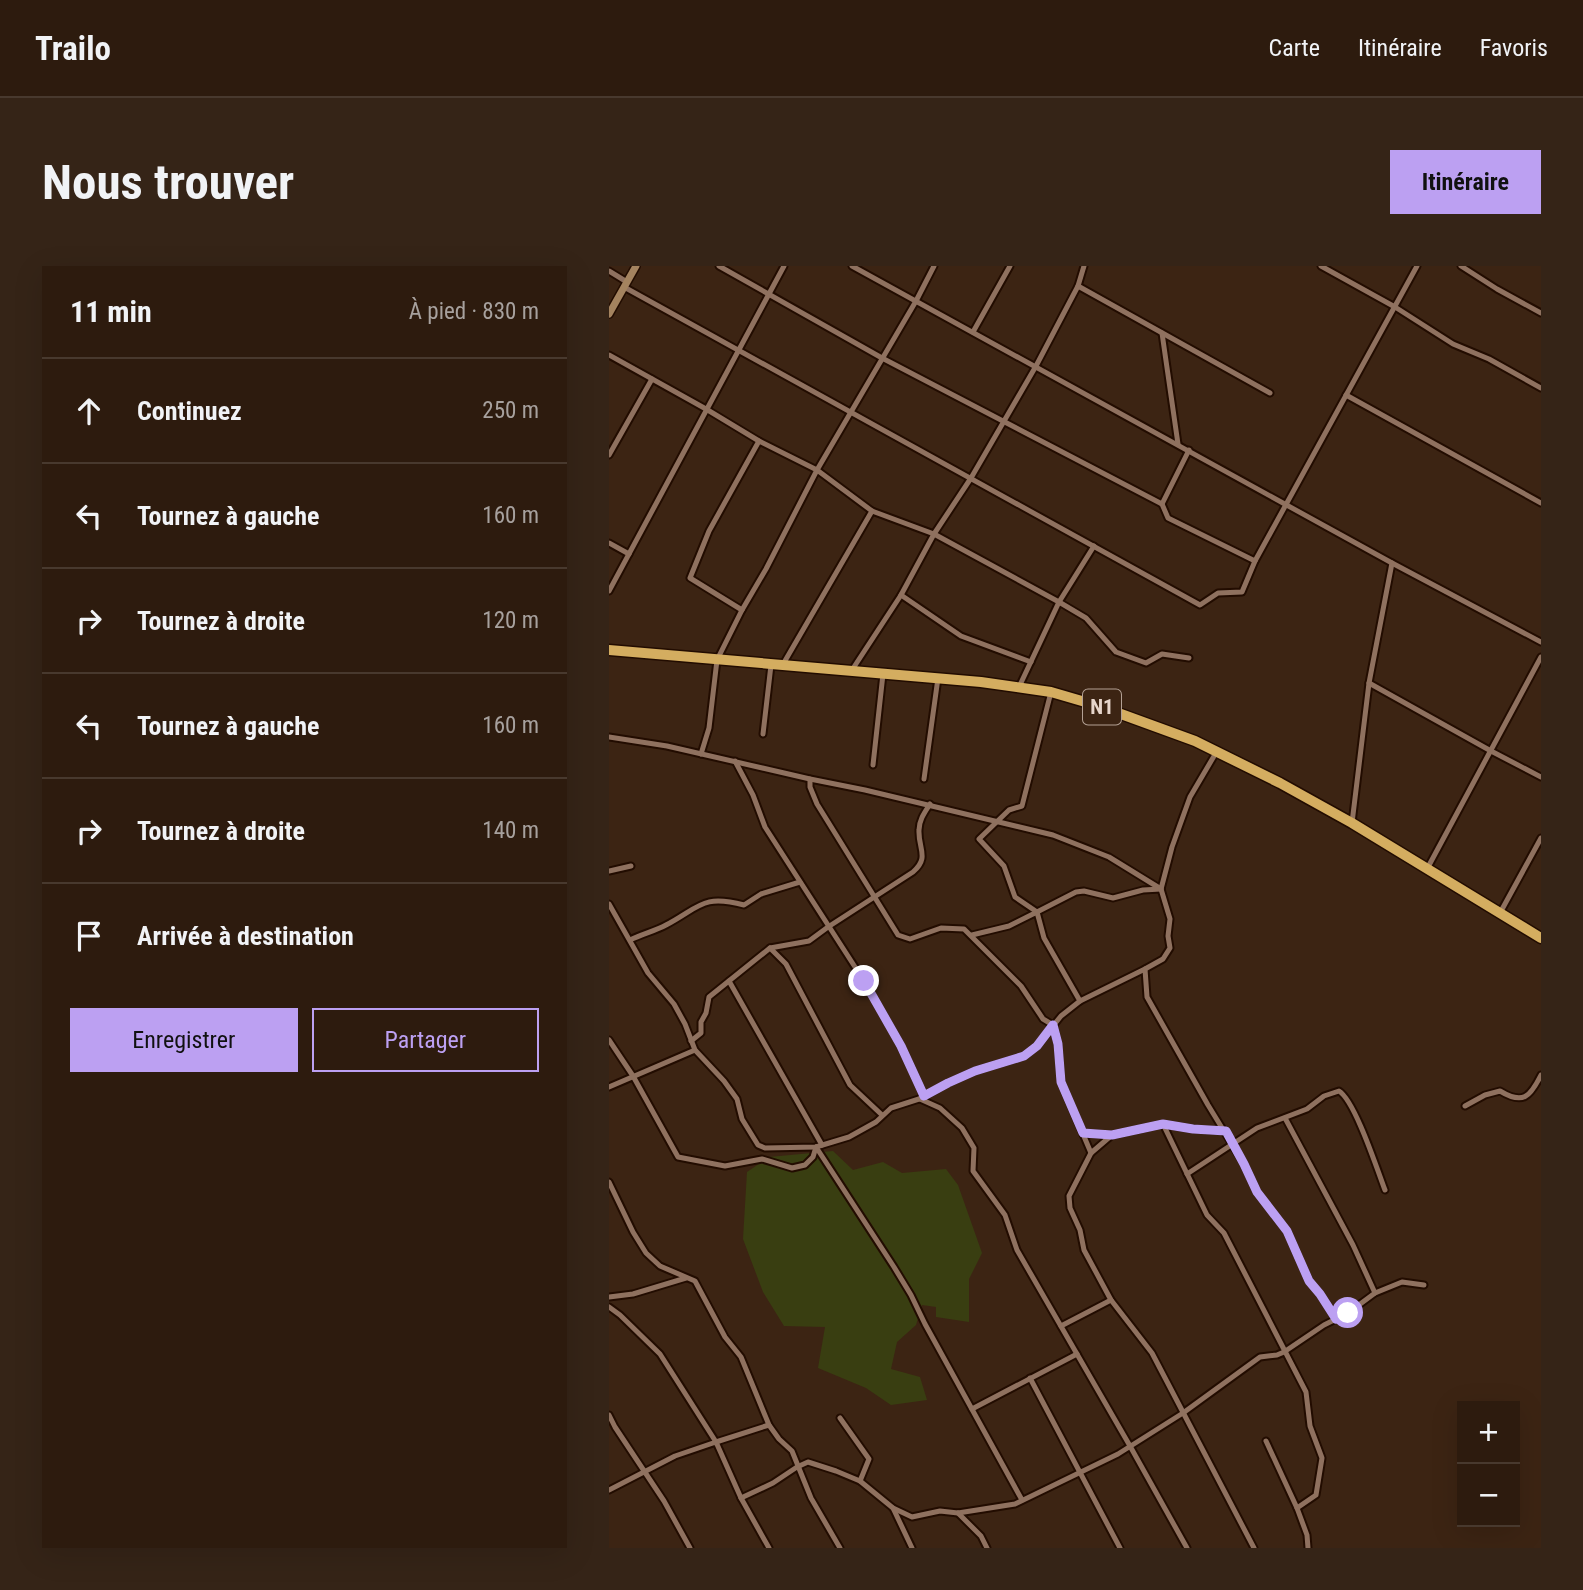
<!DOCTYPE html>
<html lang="fr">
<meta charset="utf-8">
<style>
:root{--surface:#2d1b0e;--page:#352417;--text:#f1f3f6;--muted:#a7a19e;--line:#48392e;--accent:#bca0f2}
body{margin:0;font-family:"Roboto Condensed",sans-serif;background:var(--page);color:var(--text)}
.controls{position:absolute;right:21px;bottom:21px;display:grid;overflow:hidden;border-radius:0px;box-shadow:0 7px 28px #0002}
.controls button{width:63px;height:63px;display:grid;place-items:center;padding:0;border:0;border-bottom:2px solid var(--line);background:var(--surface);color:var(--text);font:35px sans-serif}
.stop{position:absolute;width:21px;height:21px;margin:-16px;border:5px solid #bca0f2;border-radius:50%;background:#fff}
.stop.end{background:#bca0f2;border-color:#fff;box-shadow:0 2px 7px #0008}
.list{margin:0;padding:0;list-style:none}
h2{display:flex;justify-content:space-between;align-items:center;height:91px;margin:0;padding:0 28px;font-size:30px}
h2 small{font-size:23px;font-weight:400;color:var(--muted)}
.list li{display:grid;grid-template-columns:46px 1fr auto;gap:21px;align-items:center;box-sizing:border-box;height:105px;padding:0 28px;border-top:2px solid var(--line)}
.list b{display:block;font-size:26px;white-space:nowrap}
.list em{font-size:23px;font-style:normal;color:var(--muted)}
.actions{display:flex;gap:14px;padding:21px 28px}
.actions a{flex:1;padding:16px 0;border:2px solid var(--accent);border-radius:0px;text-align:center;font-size:24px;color:var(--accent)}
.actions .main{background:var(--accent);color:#111}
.icon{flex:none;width:38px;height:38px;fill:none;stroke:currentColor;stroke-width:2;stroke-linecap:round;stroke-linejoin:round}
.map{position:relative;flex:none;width:932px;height:1282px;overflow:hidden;border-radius:0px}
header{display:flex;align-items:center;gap:42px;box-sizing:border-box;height:98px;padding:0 35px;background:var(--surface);border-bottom:2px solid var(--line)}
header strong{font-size:33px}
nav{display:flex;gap:38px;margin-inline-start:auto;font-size:24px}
.intro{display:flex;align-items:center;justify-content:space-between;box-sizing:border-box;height:168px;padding:0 42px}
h1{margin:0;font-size:49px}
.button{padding:18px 32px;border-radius:0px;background:var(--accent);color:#111;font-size:24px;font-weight:700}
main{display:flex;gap:42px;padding:0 42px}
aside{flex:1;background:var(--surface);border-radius:0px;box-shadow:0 7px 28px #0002}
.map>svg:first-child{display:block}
.green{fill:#393e11}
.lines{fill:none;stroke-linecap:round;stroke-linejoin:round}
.street-casing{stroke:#220c00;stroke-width:9}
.secondary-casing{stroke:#220c00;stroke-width:10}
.highway-casing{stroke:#220c00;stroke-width:13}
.street{stroke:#8f715f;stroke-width:5}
.secondary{stroke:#a4835f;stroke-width:7}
.highway{stroke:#d4ad60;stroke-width:10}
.route{stroke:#bca0f2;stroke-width:9}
.labels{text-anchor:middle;stroke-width:7;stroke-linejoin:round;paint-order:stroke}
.shield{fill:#3c2413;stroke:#b3a094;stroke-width:2}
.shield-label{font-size:21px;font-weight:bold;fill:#e6d5cb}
</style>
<header>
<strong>Trailo</strong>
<nav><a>Carte</a><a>Itinéraire</a><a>Favoris</a></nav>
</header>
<div class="intro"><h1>Nous trouver</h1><a class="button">Itinéraire</a></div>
<main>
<aside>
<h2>11 min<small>À pied · 830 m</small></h2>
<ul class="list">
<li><svg class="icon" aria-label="ahead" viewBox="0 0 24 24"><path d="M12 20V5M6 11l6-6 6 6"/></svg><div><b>Continuez</b></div><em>250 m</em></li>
<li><svg class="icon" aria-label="left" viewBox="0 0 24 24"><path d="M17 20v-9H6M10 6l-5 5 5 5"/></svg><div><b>Tournez à gauche</b></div><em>160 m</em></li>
<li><svg class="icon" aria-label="right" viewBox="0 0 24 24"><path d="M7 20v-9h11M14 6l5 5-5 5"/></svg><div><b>Tournez à droite</b></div><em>120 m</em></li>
<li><svg class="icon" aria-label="left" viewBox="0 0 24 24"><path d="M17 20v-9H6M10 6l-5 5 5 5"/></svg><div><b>Tournez à gauche</b></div><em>160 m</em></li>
<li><svg class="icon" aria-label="right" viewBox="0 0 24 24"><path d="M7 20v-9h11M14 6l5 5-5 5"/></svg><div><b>Tournez à droite</b></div><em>140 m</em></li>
<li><svg class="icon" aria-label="arrive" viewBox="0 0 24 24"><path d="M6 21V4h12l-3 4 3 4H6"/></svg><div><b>Arrivée à destination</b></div></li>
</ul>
<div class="actions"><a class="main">Enregistrer</a><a>Partager</a></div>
</aside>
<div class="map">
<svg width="932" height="1282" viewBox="0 0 932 1282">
<rect width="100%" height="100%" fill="#3c2413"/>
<polygon class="green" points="224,885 244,904 274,896 293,907 337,903 349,919 373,987 360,1013 360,1056 327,1051 327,1041 313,1039 307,1059 288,1076 282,1103 311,1111 318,1134 282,1139 257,1122 209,1102 216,1061 175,1060 154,1026 134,973 138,906 160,891"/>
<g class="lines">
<defs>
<g id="street">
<polyline points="110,0 273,92 553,238 559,252 646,295"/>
<polyline points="243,0 783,297 932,376"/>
<polyline points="712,0 786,41 844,78 880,93 932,122"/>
<polyline points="852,0 888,23 932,47"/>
<polyline points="0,5 18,16"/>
<polyline points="469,20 661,127"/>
<polyline points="15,21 591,339 609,327 633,326 646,295 808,0"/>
<polyline points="364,66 401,0"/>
<polyline points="553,67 569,178"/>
<polyline points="0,89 97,143 150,175 208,204 263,245 325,268 450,336 477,352 507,386 537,397 553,388 580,392"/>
<polyline points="737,129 932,237"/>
<polyline points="0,189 43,113"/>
<polyline points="553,238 580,184"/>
<polyline points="0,277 20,288"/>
<polyline points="0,325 175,0"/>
<polyline points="292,329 352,370 422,396"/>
<polyline points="133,344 81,312 100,265 150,175"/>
<polyline points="173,400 263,245"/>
<polyline points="243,404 292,329 325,268 362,212 427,100 469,20 475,0"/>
<polyline points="760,417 882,485 932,511"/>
<polyline points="410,421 450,336 485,280"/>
<polyline points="442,426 413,540 400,544 370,573 395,600 406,631 428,646 467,626 475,625 504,632 534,624 552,623"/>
<polyline points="154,468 162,399"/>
<polyline points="0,471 58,480 201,513 256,524 444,569 500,591 552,623"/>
<polyline points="608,485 581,531 563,581 552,623 561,653 559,670 561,682 554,693 536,703 538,731 599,839 635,898 648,926 678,965 700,1015 711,1028 727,1053"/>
<polyline points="92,488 100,462 108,394 133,344 157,303 208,204 307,35 325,0"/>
<polyline points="126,495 144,529 156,561 255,715 292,780 315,830"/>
<polyline points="264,499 274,408"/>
<polyline points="201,513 201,521 208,538 289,669 301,673 332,662 355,663 412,720 434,753 444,759 449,778 452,816 482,887"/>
<polyline points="315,513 329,412"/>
<polyline points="743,557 760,417 783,297"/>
<polyline points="818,603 932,391"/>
<polyline points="0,605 22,600"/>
<polyline points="0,638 39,707 65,738 76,758 86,784 115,815 128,833 133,853 149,879 156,882 207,881 240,871 267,856 282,842 310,833 339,817 366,805 415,790 428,780 452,750 471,735 536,703"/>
<polyline points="891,647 932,572"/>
<polyline points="363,669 400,660 428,646 435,672 471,735"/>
<path d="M21,674C33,668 46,665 57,659C91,641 93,628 135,639L152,628L191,616"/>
<polyline points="161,682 177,698 241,819 273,849"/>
<polyline points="120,715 213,879"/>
<polyline points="0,774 24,810 69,891 116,900 153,893 183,902 196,899 204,891 207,881"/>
<path d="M82,775L92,767V756L97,747L100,731L161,682L200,675L219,661L304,606C321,591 309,583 310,564C310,554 316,546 321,538"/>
<polyline points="0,821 86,784"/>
<polyline points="311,833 331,842 353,862 365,882 364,905 396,949 408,984 521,1180 578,1282"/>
<path d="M856,840L876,829L891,825C914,839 921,831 932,809"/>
<polyline points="676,852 744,979 766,1027"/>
<polyline points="554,858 598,949 615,967 697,1126 701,1160 713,1192 707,1229 688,1242 698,1269 699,1282"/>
<polyline points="474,867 503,869 554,858 584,863 616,865"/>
<polyline points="503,869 482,887 460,930 461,942 471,964 475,984 502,1034 543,1087 645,1282"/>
<polyline points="207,881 285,1001 302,1029 316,1058 413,1234"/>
<path d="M578,908L648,862L698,843L715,830L730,825C746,835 768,903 776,924"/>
<polyline points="0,916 24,966 37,987 51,1000 86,1015 116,1071 132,1091 160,1159 170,1173 183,1185 202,1232 231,1282"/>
<polyline points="0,1031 24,1028 77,1012"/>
<polyline points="0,1041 11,1049 51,1088 107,1176 160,1159"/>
<polyline points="452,1060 502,1034"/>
<polyline points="421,1112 511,1282"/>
<polyline points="363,1143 468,1088"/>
<polyline points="0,1149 6,1161 55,1235 81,1282"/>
<polyline points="231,1152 260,1193 251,1215 284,1242 303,1251 331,1245 349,1247 406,1238 509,1188 574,1147 651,1091 668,1089 675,1086 715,1059 739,1047 766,1027 793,1016 815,1019"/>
<polyline points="657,1175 688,1242"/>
<polyline points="0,1224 66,1190 107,1176 132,1232 160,1282"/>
<polyline points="132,1232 164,1217 188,1201 199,1196 227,1205 251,1215"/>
<polyline points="284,1242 303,1282"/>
<polyline points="349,1247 372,1270 378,1282"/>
</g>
<polyline id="secondary" points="0,48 27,0"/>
<polyline id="highway" points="0,384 372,416 442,426 490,440 586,475 671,517 743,557 932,672"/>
</defs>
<use href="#street" class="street-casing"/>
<use href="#secondary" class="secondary-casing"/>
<use href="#highway" class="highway-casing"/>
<use href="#street" class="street"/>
<use href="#secondary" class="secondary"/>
<use href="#highway" class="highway"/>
</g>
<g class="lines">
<polyline class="route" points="255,715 292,780 315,830 339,817 366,805 415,790 428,780 444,759 449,778 452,816 474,867 503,869 554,858 584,863 617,865 635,898 648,926 678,965 700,1015 711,1028 727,1053 739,1047"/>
</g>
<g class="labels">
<rect class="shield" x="474" y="423.5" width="38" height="35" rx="5"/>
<g class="shield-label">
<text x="493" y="448">N1</text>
</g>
</g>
</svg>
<div class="controls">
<button>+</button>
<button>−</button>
</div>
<div class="stop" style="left:739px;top:1047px"></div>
<div class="stop end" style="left:255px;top:715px"></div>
</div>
</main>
